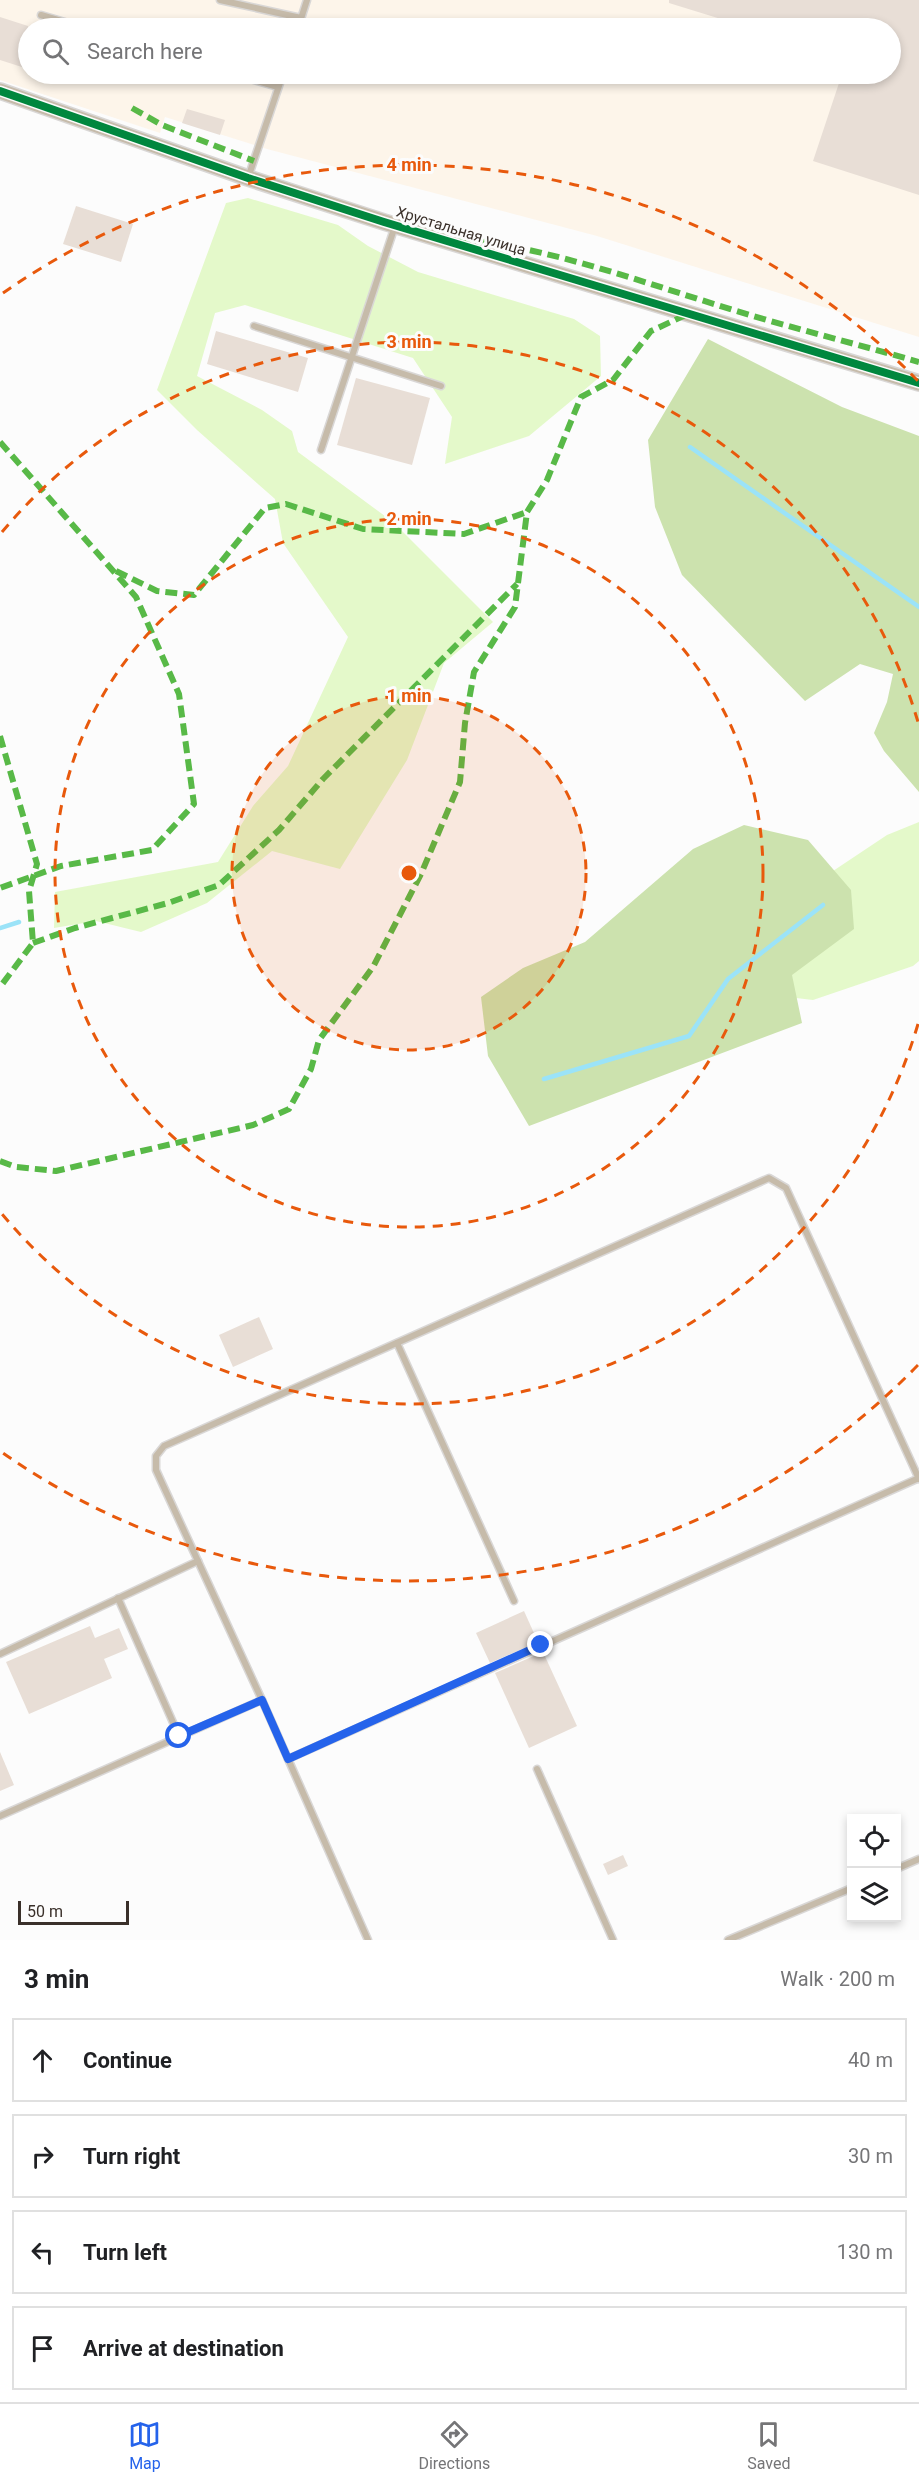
<!DOCTYPE html>
<meta charset="utf-8">
<style>
:root{--surface:#fff;--page:#f2f2f2;--text:#202124;--muted:#757577;--line:#e0e0e0;--accent:#2563eb}
body{margin:0;font-family:Roboto,sans-serif;background:var(--page);color:var(--text)}
.controls{position:absolute;right:18px;bottom:18px;display:grid;overflow:hidden;border-radius:0px;box-shadow:0 3px 9px #0003}
.controls button{width:54px;height:54px;display:grid;place-items:center;padding:0;border:0;border-bottom:2px solid var(--line);background:var(--surface);color:var(--text);font:30px sans-serif}
.scale{position:absolute;left:18px;bottom:15px;width:111px;box-sizing:border-box;padding-left:6px;border:3px solid #3a302a;border-top:0;font-size:16px;line-height:21px;white-space:nowrap;color:#3a302a;-webkit-text-stroke:4px #fcfcfc;paint-order:stroke}
.stop{position:absolute;width:18px;height:18px;margin:-14px;border:4px solid #2563eb;border-radius:50%;background:#fff}
.stop.end{background:#2563eb;border-color:#fff;box-shadow:0 2px 6px #0008}
.list{margin:0;padding:0;list-style:none}
h2{display:flex;justify-content:space-between;align-items:center;height:78px;margin:0;padding:0 24px;font-size:26px}
h2 small{font-size:20px;font-weight:400;color:var(--muted)}
.list li{display:grid;grid-template-columns:39px 1fr auto;gap:18px;align-items:center;box-sizing:border-box;height:84px;margin:0 12px 12px;padding:0 12px;border:2px solid var(--line);border-radius:0px}
.list b{display:block;font-size:22px;white-space:nowrap}
.list em{font-size:20px;font-style:normal;color:var(--muted)}
.icon{flex:none;width:33px;height:33px;fill:none;stroke:currentColor;stroke-width:2;stroke-linecap:round;stroke-linejoin:round}
.map{position:relative;flex:none;width:919px;height:1940px;overflow:hidden}
.search{position:absolute;background:var(--surface);box-shadow:0 3px 9px #0003;left:18px;right:18px;top:18px;height:66px;display:flex;align-items:center;gap:15px;box-sizing:border-box;padding:0 21px;border-radius:33px;color:var(--muted);font-size:22px}
.sheet{height:462px;background:var(--surface)}
nav{display:flex;justify-content:space-around;align-items:center;box-sizing:border-box;height:84px;border-top:2px solid var(--line);background:var(--surface);font-size:16px;color:var(--muted)}
nav a{display:grid;justify-items:center;gap:3px}
nav .on{color:var(--accent)}
.map>svg:first-child{display:block}
.industrial{fill:#fdf5ea;fill-rule:evenodd}
.green{fill:#e4f9ca}
.forest{fill:#cce2ae}
.lines{fill:none;stroke-linecap:round;stroke-linejoin:round}
.stream{stroke:#9be3f8;stroke-width:4.5}
.building{fill:#e8ded6}
.service-casing{stroke:#d9d7d6;stroke-width:9}
.tertiary-casing{stroke:#d9d7d6;stroke-width:18}
.service{stroke:#c6bbaa;stroke-width:6}
.tertiary{stroke:#c6bbaa;stroke-width:15}
.quiet{stroke:#58b947;stroke-width:6;stroke-dasharray:12 6;stroke-linecap:butt}
.cycleway-casing{stroke:#fcfcfc;stroke-width:11}
.cycleway{stroke:#00873e;stroke-width:8}
.route{stroke:#2563eb;stroke-width:8}
.ring{fill:none;stroke:#e8590c;stroke-width:3;stroke-dasharray:10 8}
.labels{text-anchor:middle;stroke-width:6;stroke-linejoin:round;paint-order:stroke}
.street-label{font-size:15px;fill:#3a302a;stroke:#fcfcfc}
.centre{fill:#e8590c;stroke:#fcfcfc;stroke-width:3}
.ring-label{font-size:18px;text-anchor:middle;font-weight:bold;fill:#e8590c;stroke:#fcfcfc;stroke-width:6;stroke-linejoin:round;paint-order:stroke}
</style>
<div class="map">
<svg width="919" height="1940" viewBox="0 0 919 1940">
<rect width="100%" height="100%" fill="#fcfcfc"/>
<path class="industrial" d="M0,0H919V337L597,236L267,149L165,117L160,133L0,80ZM28,28H890V74H28Z"/>
<g class="green">
<polygon points="248,198 338,225 368,246 418,272 574,319 600,336 601,376 529,436 445,464 452,417 413,358 245,305 215,313 197,376 262,410 292,431 298,452 393,522 493,622 444,663 407,760 340,869 272,851 207,903 141,932 96,921 54,928 55,892 218,862 253,806 288,766 348,637 283,543 275,499 197,430 157,390 226,203"/>
<polygon points="919,822 919,961 913,966 813,1000 761,994 797,895 887,835"/>
</g>
<g class="forest">
<polygon points="708,339 842,407 919,436 919,792 884,751 874,733 887,702 893,674 860,664 805,701 682,575 655,507 648,440"/>
<polygon points="744,825 808,840 851,890 854,929 792,975 802,1023 529,1126 488,1056 481,997 523,968 585,942 693,849"/>
</g>
<g class="lines">
<g class="stream">
<polyline points="690,447 919,607"/>
<polyline points="0,928 19,922"/>
<polyline points="544,1079 689,1036 728,979 823,905"/>
</g>
</g>
<g class="building">
<polygon points="669,0 919,0 919,195 813,161 842,74 891,74 891,28 750,28 669,3"/>
<polygon points="0,17 28,26 28,69 0,60"/>
<polygon points="187,109 225,120 220,135 182,123"/>
<polygon points="76,206 133,224 121,262 63,244"/>
<polygon points="216,331 308,358 298,392 207,364"/>
<polygon points="356,378 430,398 412,465 337,445"/>
<polygon points="259,1317 273,1349 233,1367 219,1335"/>
<polygon points="524,1611 538,1642 490,1663 476,1633"/>
<polygon points="90,1626 95,1638 119,1628 128,1649 104,1659 112,1678 29,1714 6,1662"/>
<polygon points="543,1652 577,1726 529,1748 495,1673"/>
<polygon points="0,1752 14,1785 0,1791"/>
<polygon points="623,1855 628,1866 608,1875 603,1864"/>
</g>
<g class="lines">
<defs>
<g id="service">
<polyline points="220,0 301,18"/>
<polyline points="41,15 85,28"/>
<polyline points="298,28 307,0"/>
<polyline points="233,74 278,87"/>
<polyline points="248,178 283,74"/>
<polyline points="254,326 441,386"/>
<polyline points="321,450 395,226"/>
<polyline points="397,1343 514,1601"/>
<polyline points="118,1598 179,1736"/>
<polyline points="0,1654 198,1561"/>
<polyline points="288,1759 919,1478"/>
<polyline points="537,1769 613,1940"/>
<polyline points="0,1816 262,1700"/>
<polyline points="896,1869 919,1859"/>
<polyline points="368,1940 262,1700 156,1470 156,1456 164,1446 769,1178 786,1188 919,1479"/>
<polyline points="728,1940 852,1888"/>
</g>
<polyline id="tertiary" points="0,91 248,178 384,222 919,383"/>
</defs>
<use href="#service" class="service-casing"/>
<use href="#tertiary" class="tertiary-casing"/>
<use href="#service" class="service"/>
<use href="#tertiary" class="tertiary"/>
<g class="quiet">
<polyline points="132,108 162,125 254,161"/>
<path d="M459,238C561,250 655,287 753,316C808,332 864,346 919,362"/>
<polyline points="0,442 136,597 179,694 194,804 152,850 61,866 0,888"/>
<polyline points="116,571 157,591 194,595 265,508 286,504 363,529 464,534 527,512"/>
<polyline points="0,736 37,864 29,891 33,943 0,987"/>
<polyline points="33,943 75,928 168,903 219,885 279,830 323,779 517,584"/>
<polyline points="0,1161 16,1167 56,1171 253,1125 289,1109 311,1069 319,1040 373,967 421,874 460,782 465,723 474,672 515,607 527,512 547,480 581,397 613,380 651,331 688,314"/>
</g>
<defs>
<polyline id="cycleway" points="0,91 248,178 384,222 919,383"/>
</defs>
<use href="#cycleway" class="cycleway-casing"/>
<use href="#cycleway" class="cycleway"/>
</g>
<g class="lines">
<polyline class="route" points="179,1736 262,1700 288,1759 541,1645"/>
</g>
<circle cx="409" cy="873" r="177" fill="#e8590c" fill-opacity=".12"/>
<g class="ring">
<circle cx="409" cy="873" r="177"/>
<circle cx="409" cy="873" r="354"/>
<path d="M918 1024A531 531 0 0 1 2 1214M2 532A531 531 0 0 1 918 722"/>
<path d="M918 1365A708 708 0 0 1 3 1453M3 293A708 708 0 0 1 918 381"/>
</g>
<g class="labels">
<g class="street-label">
<text transform="translate(461 231) rotate(17)" y="5">Хрустальная улица</text>
</g>
</g>
<circle cx="409" cy="873" r="9" class="centre"/>
<g class="ring-label">
<text x="409" y="171">4 min</text>
<text x="409" y="348">3 min</text>
<text x="409" y="525">2 min</text>
<text x="409" y="702">1 min</text>
</g>
</svg>
<div class="controls">
<button><svg class="icon" aria-label="locate" viewBox="0 0 24 24"><circle cx="12" cy="12" r="6"/><path d="M12 2v4M12 18v4M2 12h4M18 12h4"/></svg></button>
<button><svg class="icon" aria-label="layers" viewBox="0 0 24 24"><path d="M12 4l9 5-9 5-9-5zM3 14l9 5 9-5"/></svg></button>
</div>
<div class="scale">50 m</div>
<div class="stop" style="left:179px;top:1736px"></div>
<div class="stop end" style="left:541px;top:1645px"></div>
<div class="search"><svg class="icon" aria-label="search" viewBox="0 0 24 24"><circle cx="10" cy="10" r="6"/><path d="M15 15l6 6"/></svg>Search here</div>
</div>
<section class="sheet">
<h2>3 min<small>Walk · 200 m</small></h2>
<ul class="list">
<li><svg class="icon" aria-label="ahead" viewBox="0 0 24 24"><path d="M12 20V5M6 11l6-6 6 6"/></svg><div><b>Continue</b></div><em>40 m</em></li>
<li><svg class="icon" aria-label="right" viewBox="0 0 24 24"><path d="M7 20v-9h11M14 6l5 5-5 5"/></svg><div><b>Turn right</b></div><em>30 m</em></li>
<li><svg class="icon" aria-label="left" viewBox="0 0 24 24"><path d="M17 20v-9H6M10 6l-5 5 5 5"/></svg><div><b>Turn left</b></div><em>130 m</em></li>
<li><svg class="icon" aria-label="arrive" viewBox="0 0 24 24"><path d="M6 21V4h12l-3 4 3 4H6"/></svg><div><b>Arrive at destination</b></div></li>
</ul>
</section>
<nav>
<a class="on"><svg class="icon" aria-label="map" viewBox="0 0 24 24"><path d="M3 6l6-2 6 2 6-2v14l-6 2-6-2-6 2zM9 4v14M15 6v14"/></svg>Map</a>
<a><svg class="icon" aria-label="directions" viewBox="0 0 24 24"><path d="M12 3l9 9-9 9-9-9zM9 14v-3h6M13 9l2 2-2 2"/></svg>Directions</a>
<a><svg class="icon" aria-label="saved" viewBox="0 0 24 24"><path d="M7 4h10v16l-5-4-5 4z"/></svg>Saved</a>
</nav>
